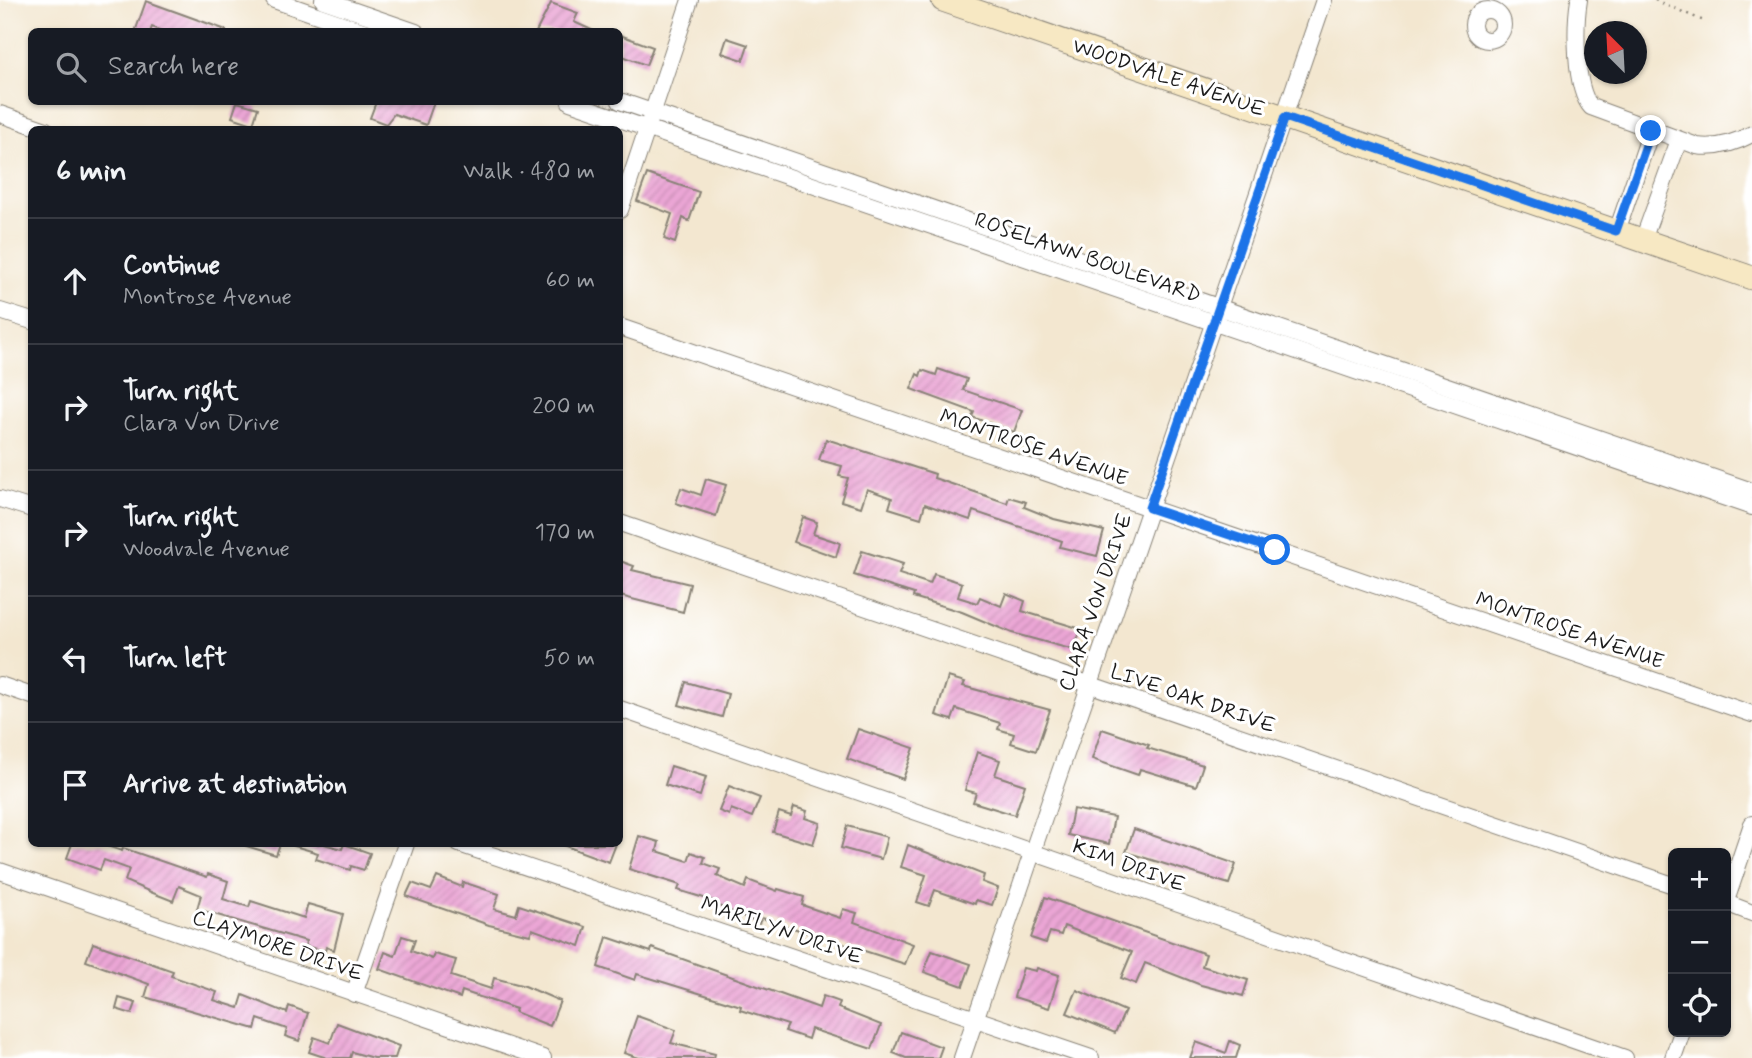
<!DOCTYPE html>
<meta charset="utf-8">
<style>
:root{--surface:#171b24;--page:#20242c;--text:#f1f3f6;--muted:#9ea1a6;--line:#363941}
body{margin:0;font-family:Mynerve,sans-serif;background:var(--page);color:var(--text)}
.controls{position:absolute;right:21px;bottom:21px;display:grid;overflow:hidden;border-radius:10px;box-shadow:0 2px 5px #0004}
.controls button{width:63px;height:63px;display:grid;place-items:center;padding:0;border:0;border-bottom:2px solid var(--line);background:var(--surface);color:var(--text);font:35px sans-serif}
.compass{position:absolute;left:1584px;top:21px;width:63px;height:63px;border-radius:50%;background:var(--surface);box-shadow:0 2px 5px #0004;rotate:336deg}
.stop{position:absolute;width:21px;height:21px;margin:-16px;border:5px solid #1a73e8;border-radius:50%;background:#fff}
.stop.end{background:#1a73e8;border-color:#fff;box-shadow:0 2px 7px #0008}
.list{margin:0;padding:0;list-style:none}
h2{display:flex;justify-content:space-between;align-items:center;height:91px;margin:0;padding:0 28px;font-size:30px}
h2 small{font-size:23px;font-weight:400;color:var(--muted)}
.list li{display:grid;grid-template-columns:46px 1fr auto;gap:21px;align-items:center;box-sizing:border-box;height:126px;padding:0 28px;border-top:2px solid var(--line)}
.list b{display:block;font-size:26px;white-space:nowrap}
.list p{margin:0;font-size:23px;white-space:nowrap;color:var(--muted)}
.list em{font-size:23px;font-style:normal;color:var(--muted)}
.icon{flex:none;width:38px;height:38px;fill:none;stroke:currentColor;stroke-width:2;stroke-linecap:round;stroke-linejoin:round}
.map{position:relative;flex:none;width:1752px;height:1058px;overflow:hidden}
.search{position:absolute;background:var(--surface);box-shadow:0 2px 5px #0004;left:28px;top:28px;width:595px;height:77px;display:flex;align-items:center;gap:18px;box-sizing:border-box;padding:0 24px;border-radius:10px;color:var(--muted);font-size:26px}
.panel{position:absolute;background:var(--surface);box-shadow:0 2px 5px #0004;left:28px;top:126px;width:595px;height:721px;border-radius:10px}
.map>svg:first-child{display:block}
.building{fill:url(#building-hatch)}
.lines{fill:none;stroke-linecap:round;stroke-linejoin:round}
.street-casing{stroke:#888276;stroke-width:18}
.secondary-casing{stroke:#888276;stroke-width:25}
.path{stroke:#888276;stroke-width:2.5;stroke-dasharray:2 5;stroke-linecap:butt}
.street{stroke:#fff;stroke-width:16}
.secondary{stroke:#f7e8c3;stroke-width:23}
.route{stroke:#1a73e8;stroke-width:9}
.labels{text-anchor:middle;stroke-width:6;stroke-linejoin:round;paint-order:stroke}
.street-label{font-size:21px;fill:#1c1c1c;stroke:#fff}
</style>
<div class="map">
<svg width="1752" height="1058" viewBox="0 0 1752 1058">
<defs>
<pattern id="building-hatch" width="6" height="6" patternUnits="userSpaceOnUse" patternTransform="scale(1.75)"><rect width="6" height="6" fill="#eba6d5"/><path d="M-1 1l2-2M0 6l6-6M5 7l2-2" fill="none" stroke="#c98eb6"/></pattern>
</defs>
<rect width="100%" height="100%" fill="#fff"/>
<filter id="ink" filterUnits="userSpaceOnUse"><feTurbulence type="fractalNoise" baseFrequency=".0143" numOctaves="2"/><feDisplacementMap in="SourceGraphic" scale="14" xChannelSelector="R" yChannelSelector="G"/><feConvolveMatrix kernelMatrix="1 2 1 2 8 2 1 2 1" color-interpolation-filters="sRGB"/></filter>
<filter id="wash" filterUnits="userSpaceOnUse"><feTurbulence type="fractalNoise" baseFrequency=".00686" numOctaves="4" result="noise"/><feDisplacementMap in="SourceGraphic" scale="28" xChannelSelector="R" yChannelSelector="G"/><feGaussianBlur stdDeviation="1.57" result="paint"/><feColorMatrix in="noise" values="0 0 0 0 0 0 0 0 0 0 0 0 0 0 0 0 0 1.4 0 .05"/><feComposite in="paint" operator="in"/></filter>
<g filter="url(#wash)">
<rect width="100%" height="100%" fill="#f3e7d0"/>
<g id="blocks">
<g class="building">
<polygon points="146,1 226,30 226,32 164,32 152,27 150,32 135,32"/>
<polygon points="551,3 578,13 574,22 596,32 536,32"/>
<polygon points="620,35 653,47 646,65 620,55"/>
<polygon points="727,38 748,45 743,60 722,53"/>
<polygon points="237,102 258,108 253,124 232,117"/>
<polygon points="376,102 434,102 426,125 394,114 386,124 370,118"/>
<polygon points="647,174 699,192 689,221 683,218 675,243 664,239 672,214 637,201"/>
<polygon points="938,369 967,379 963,390 1022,410 1014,432 972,417 974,412 911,389 917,374 920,376 922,370 936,375"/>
<polygon points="826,439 935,474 934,478 1007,503 1009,497 1026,502 1024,507 1054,519 1104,531 1097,556 1060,547 1062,541 973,511 970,520 925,504 921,518 889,508 892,498 867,489 861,507 841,501 848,478 839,476 842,466 819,460"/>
<polygon points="706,479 726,485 716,516 676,503 681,488 701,495"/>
<polygon points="803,517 817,522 813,534 840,543 836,557 794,542"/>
<polygon points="862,551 903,564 899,574 930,584 934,574 962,583 958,597 977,603 980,597 1001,606 1006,593 1025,601 1022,611 1081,629 1074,650 1012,633 962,612 913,597 914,594 854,575"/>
<polygon points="620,561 634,566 632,570 690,584 683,612 620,596"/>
<polygon points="948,677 965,682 963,686 1050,710 1036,751 1011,743 1014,734 998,729 1000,723 956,709 952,720 936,715"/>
<polygon points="686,682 728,694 722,717 679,705"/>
<polygon points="858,729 914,748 903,779 847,759"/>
<polygon points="1102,729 1149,745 1147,748 1203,765 1196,786 1140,769 1138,775 1092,759"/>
<polygon points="977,752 1000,760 995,775 1025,785 1015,815 973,802 976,793 965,790"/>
<polygon points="671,766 706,777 700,796 665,785"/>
<polygon points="729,786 760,798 752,817 731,809 729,815 719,811"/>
<polygon points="794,807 807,811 805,818 820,823 813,844 773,832 779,812 791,816"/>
<polygon points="1073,809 1114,817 1109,844 1068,835"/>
<polygon points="847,826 887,837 881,859 841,848"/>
<polygon points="1134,829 1236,864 1229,884 1126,852"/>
<polygon points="639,836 659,842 657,851 688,861 691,852 705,857 703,863 720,869 717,876 745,888 748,880 777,891 778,889 804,897 802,905 840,918 843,909 857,913 854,922 913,944 905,964 762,918 759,923 716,905 717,902 678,890 680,885 629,869"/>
<polygon points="72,844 101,844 122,851 123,848 207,877 208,874 228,881 223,899 249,907 251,901 304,918 308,904 343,914 334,950 326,947 325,951 305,946 306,941 197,909 201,895 179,886 173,901 153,893 125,881 129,869 104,860 100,870 67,858"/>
<polygon points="247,844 280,844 276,855 246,846"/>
<polygon points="295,844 324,844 342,849 344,844 370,853 364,870 351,866 350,870 316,859 318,853 294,846"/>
<polygon points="560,844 616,844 609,862"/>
<polygon points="908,845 984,875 982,882 998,888 992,905 976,900 975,904 935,890 929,906 917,902 926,875 901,867"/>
<polygon points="437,877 462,887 463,882 499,894 494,909 516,915 519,905 586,927 580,946 532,929 530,935 489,925 406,896 412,883 431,890"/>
<polygon points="1045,897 1206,954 1202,966 1248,980 1243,996 1201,985 1145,963 1136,984 1121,978 1132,952 1064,926 1061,935 1050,932 1046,943 1031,938"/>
<polygon points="402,936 415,940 411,951 432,959 434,954 456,960 451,976 491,989 494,978 525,986 560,1001 550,1026 515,1012 516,1009 462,991 460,998 379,969 385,952 395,956"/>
<polygon points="607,937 651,952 652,948 819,1008 823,996 840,1002 838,1008 881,1025 872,1049 811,1029 808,1039 785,1031 788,1025 740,1010 741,1006 637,974 635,980 598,967"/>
<polygon points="93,943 173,971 171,976 217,992 214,1000 239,1008 243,995 287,1013 289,1006 308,1013 299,1041 285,1036 287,1029 258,1019 255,1029 145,997 149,984 86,961"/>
<polygon points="932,951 971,964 963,986 924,972"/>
<polygon points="1023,968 1036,971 1037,968 1059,975 1049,1008 1014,997"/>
<polygon points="1077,990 1125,1011 1115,1033 1067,1013"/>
<polygon points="119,998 136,1003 132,1014 116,1009"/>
<polygon points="637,1016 676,1030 671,1043 715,1054 714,1058 639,1058 624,1053"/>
<polygon points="337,1023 399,1046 395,1058 373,1058 352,1052 350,1058 327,1058 309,1052 314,1037 330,1043"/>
<polygon points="901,1032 942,1047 938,1058 906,1058 893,1053"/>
<polygon points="1230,1041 1240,1045 1236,1058 1190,1058 1196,1042 1226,1053"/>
</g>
</g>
</g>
<g filter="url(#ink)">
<use href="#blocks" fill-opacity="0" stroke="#888276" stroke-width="2"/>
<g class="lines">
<defs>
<g id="street">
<polyline points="274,0 366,32"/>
<polyline points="323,0 416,32"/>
<path d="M1579,0C1575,24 1574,88 1591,107L1697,146C1716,149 1735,143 1752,134"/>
<circle cx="1488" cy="25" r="15"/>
<polyline points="620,101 1752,491"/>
<polyline points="570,102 1752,507"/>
<polyline points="0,114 46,130"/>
<polyline points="620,210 690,0"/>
<polyline points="1617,231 1651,131"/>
<polyline points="1643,240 1679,140"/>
<polyline points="0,311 32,321"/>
<polyline points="620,327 1752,714"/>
<polyline points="0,499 32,509"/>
<polyline points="620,523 1673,885"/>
<polyline points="0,685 32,696"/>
<polyline points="620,709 1625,1058"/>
<polyline points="459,844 1091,1058"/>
<polyline points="0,871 543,1058"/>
<polyline points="1726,901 1752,824"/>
<polyline points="1726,903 1752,913"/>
<polyline points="354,994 406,844"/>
<polyline points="962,1058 1324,0"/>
<polyline points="1673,1058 1682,1032"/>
</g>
<polyline id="secondary" points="943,0 1752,278"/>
</defs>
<use href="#street" class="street-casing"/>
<use href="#secondary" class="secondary-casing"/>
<polyline class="path" points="1655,0 1704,21"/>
<use href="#street" class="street"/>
<use href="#secondary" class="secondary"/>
</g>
</g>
<g class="lines" filter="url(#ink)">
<polyline class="route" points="1275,550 1149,508 1285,117 1616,231 1651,131"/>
</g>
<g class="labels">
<g class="street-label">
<text transform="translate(1169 77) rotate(19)" y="7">WOODVALE AVENUE</text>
<text transform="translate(1088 257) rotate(19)" y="7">ROSELAWN BOULEVARD</text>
<text transform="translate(1034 447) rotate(19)" y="7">MONTROSE AVENUE</text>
<text transform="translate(1095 602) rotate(-71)" y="7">CLARA VON DRIVE</text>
<text transform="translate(1570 630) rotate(19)" y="7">MONTROSE AVENUE</text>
<text transform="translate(1193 698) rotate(19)" y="7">LIVE OAK DRIVE</text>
<text transform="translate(1129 865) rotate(20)" y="7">KIM DRIVE</text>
<text transform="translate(782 930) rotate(19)" y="7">MARILYN DRIVE</text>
<text transform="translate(278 945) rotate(19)" y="7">CLAYMORE DRIVE</text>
</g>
</g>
</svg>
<div class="controls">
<button>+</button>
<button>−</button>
<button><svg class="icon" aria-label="locate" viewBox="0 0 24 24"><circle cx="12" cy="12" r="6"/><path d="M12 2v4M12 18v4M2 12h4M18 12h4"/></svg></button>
</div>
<svg class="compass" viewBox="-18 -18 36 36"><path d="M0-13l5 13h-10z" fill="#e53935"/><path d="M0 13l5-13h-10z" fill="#9ea1a6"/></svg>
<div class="stop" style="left:1275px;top:550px"></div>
<div class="stop end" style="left:1651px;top:131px"></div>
<div class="search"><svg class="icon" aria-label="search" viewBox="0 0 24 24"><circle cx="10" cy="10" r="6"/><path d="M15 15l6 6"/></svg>Search here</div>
<section class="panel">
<h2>6 min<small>Walk · 480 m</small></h2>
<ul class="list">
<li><svg class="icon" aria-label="ahead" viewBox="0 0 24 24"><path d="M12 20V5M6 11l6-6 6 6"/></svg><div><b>Continue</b><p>Montrose Avenue</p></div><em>60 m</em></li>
<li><svg class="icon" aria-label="right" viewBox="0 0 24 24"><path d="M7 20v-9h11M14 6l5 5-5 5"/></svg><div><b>Turn right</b><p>Clara Von Drive</p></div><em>200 m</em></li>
<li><svg class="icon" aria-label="right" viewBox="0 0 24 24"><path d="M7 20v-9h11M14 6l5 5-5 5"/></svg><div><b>Turn right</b><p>Woodvale Avenue</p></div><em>170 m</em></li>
<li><svg class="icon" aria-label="left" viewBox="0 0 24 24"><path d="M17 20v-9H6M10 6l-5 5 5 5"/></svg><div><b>Turn left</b></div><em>50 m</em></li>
<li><svg class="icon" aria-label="arrive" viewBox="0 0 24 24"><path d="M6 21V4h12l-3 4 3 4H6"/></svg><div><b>Arrive at destination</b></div></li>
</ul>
</section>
</div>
